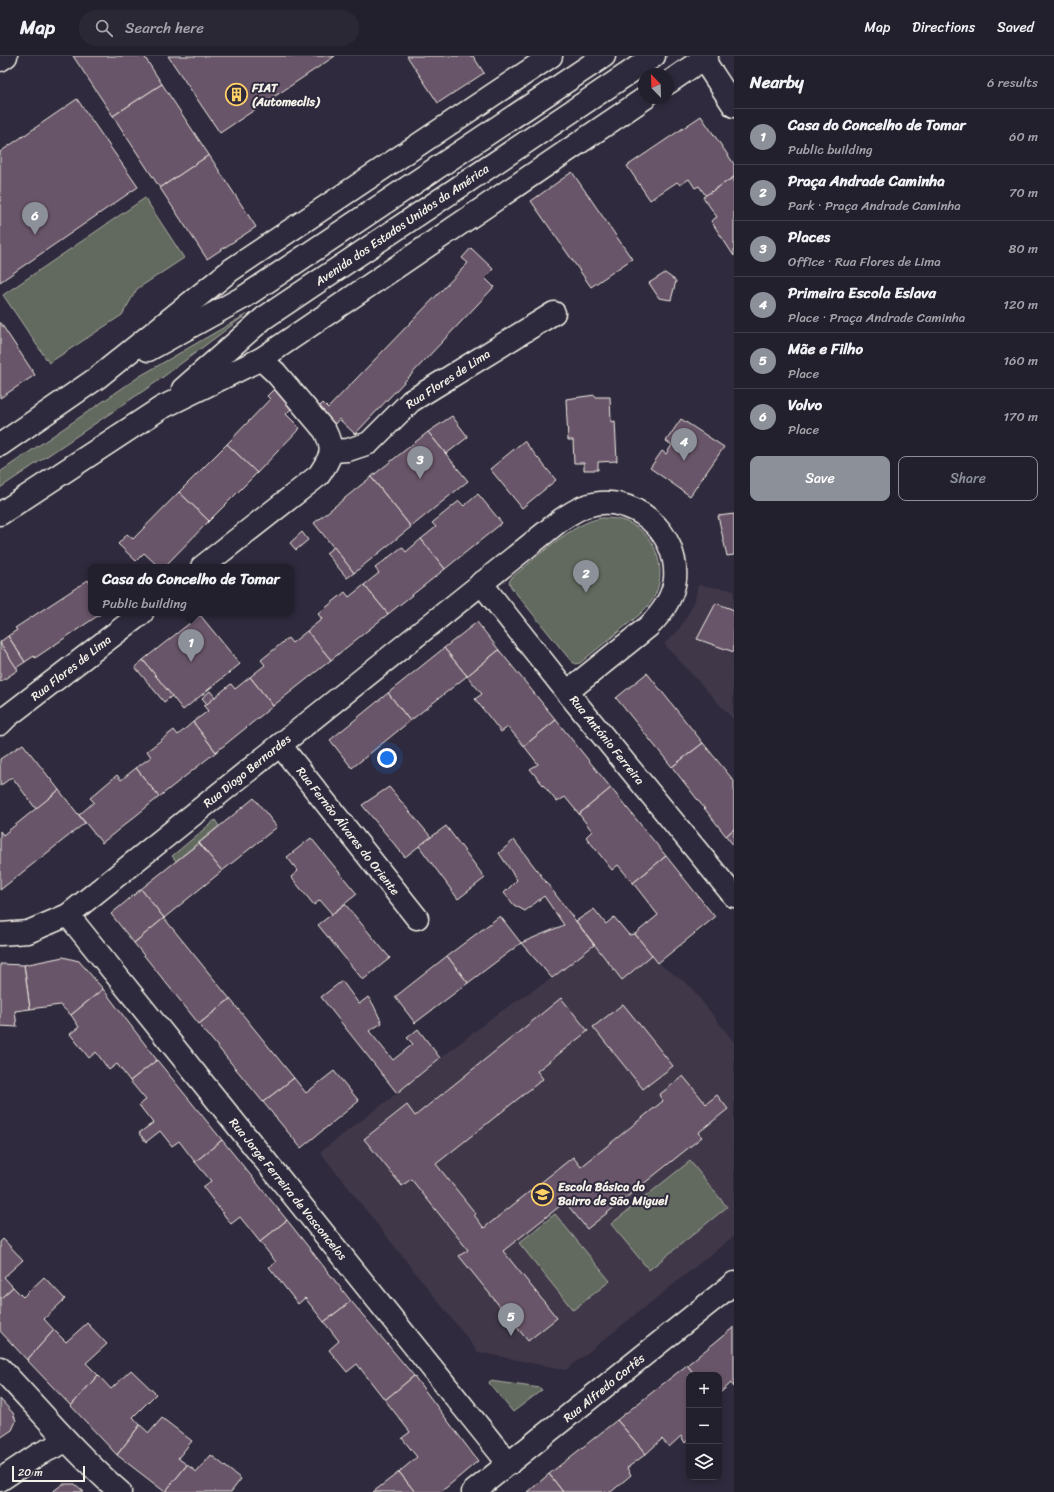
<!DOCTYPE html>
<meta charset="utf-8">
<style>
:root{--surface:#23202e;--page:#2b2836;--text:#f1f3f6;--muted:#a3a3aa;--line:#403e4a;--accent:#8c9099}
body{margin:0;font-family:Sriracha,sans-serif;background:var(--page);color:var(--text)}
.controls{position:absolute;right:12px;bottom:12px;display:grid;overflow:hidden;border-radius:8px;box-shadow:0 2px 6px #0003}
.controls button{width:36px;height:36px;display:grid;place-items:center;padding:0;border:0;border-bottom:1px solid var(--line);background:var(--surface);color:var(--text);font:20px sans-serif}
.compass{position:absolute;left:638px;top:12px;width:36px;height:36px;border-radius:50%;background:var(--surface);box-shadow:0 2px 6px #0003;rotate:337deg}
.scale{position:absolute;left:12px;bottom:10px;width:73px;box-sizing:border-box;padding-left:4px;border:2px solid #f4f1e8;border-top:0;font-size:11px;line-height:14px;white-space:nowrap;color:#f4f1e8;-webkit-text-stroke:3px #2f2a3d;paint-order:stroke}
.you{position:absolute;left:387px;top:702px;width:14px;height:14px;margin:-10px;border:3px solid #fff;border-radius:50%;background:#1a73e8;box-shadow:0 0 0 6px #1a73e833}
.badge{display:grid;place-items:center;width:26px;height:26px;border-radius:50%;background:var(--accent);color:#fff;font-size:13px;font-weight:700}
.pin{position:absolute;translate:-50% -33px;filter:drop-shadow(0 1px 2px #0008)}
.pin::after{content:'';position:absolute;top:21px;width:14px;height:12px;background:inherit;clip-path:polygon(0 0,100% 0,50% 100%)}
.popup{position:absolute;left:88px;top:508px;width:206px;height:52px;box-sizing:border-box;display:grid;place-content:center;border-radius:8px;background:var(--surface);filter:drop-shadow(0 1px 3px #0005);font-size:13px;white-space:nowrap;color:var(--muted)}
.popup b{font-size:15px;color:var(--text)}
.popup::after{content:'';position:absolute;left:50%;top:100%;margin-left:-8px;border:8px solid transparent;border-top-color:var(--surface)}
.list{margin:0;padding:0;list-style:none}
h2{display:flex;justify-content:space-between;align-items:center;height:52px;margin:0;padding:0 16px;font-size:17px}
h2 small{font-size:13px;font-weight:400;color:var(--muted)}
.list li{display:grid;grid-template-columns:26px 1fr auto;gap:12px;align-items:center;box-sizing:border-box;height:56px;padding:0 16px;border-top:1px solid var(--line)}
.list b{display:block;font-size:15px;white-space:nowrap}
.list p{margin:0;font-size:13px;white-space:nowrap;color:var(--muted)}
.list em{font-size:13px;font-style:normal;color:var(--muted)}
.actions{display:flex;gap:8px;padding:12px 16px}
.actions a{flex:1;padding:9px 0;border:1px solid var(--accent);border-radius:8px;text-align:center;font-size:14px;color:var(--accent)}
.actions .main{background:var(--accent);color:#fff}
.icon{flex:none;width:22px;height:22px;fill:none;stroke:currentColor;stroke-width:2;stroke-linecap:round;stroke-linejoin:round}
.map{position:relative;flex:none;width:734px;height:1436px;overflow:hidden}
header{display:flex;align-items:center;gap:24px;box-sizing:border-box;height:56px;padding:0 20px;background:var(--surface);border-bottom:1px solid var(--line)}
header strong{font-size:19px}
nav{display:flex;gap:22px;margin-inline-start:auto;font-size:14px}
.search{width:280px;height:36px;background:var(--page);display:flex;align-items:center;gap:10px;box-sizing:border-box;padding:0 14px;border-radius:22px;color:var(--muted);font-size:15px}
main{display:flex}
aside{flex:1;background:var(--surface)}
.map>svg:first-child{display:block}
.built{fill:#40374a}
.green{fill:#626a5e;stroke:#abaea3}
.building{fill:#695469;stroke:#f4f1e8}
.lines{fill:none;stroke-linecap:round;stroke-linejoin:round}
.minor-casing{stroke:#f4f1e8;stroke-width:25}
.major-casing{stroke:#f4f1e8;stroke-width:25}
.minor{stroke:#2f2a3d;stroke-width:22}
.major{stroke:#2f2a3d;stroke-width:22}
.labels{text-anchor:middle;stroke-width:4;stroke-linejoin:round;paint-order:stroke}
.poi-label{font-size:12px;font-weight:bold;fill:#f4f1e8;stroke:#2f2a3d;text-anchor:start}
.street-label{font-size:12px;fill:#f4f1e8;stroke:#2f2a3d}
</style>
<header>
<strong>Map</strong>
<div class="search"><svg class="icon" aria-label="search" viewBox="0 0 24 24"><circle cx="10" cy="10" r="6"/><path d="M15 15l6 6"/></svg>Search here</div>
<nav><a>Map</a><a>Directions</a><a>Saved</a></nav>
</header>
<main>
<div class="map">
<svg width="734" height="1436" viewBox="0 0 734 1436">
<rect width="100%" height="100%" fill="#2f2a3d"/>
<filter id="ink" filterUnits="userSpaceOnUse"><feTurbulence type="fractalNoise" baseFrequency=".025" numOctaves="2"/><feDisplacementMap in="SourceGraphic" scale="8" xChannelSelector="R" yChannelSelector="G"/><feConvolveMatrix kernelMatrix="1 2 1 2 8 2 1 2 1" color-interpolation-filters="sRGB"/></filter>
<g filter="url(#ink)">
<g class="built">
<polygon points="698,529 734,534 733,663 664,588 677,576 687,560 695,544"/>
<polygon points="594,889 622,924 652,899 658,907 690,930 734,986 734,1180 566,1314 478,1296 320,1096 397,1037 494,960 552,922"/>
</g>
<g class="green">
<polygon points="145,142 184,202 137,233 122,259 49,307 3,239"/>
<polygon points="247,258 155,327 0,432 0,416 140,320"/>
<path d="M601,462C612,462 622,463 631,468C658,481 668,518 653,543C649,549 644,554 639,559L580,607L575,608L571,605L511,531L509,526L512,521C537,502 570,468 601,462Z"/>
<polygon points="215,764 219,770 176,805 172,800"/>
<polygon points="690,1105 727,1151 649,1214 611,1168"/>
<polygon points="555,1158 610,1225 573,1254 519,1187"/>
<polygon points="490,1325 540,1332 542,1334 513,1356 489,1327"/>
</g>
<g class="building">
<polygon points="73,0 144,0 162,28 113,60"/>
<polygon points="168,0 335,0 220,77"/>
<polygon points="407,0 473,0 484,17 438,47"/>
<polygon points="162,28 209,99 160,132 113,60"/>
<polygon points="77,43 138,131 0,226 0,96"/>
<polygon points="701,60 734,108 734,121 706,140 699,130 695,132 689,123 680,129 677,126 650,144 627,110"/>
<polygon points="209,99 256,171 207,203 160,132"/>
<polygon points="572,116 632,203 591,231 531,145"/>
<polygon points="734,121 734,200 711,165 717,161 703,141"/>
<polygon points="471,192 493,213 485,222 494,231 355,378 339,363 333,370 316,354 323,347 328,352 468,207 462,202"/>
<polygon points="665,217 676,225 671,244 659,242 649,227"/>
<polygon points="0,266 35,319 0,342"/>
<polygon points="275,332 294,350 286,358 300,372 257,417 227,388 270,343 267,340"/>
<polygon points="595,339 595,341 610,341 611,366 615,365 617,405 598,406 598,414 584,414 584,407 574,407 573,384 568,384 566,343"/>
<polygon points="452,360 468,381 446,398 428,376"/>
<polygon points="681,363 724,391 690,440 650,412 662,395 666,398 672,389 666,385"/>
<polygon points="428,376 468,425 411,471 371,421"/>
<polygon points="524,385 556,424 522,452 490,413"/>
<polygon points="227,388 257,417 209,465 179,436"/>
<polygon points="371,421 411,471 354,517 314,467"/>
<polygon points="179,436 209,465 164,511 159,511 144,497 136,505 118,488 127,478 133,483"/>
<polygon points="478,438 502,467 445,513 421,483 436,471 432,467 459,445 464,450"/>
<polygon points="734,458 734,499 727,500 718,460"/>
<polygon points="302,476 308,484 296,494 290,487"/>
<polygon points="421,483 445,513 388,558 364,529 379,517 375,512 402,491 406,496"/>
<polygon points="334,491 354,517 347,522 326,497"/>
<polygon points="88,524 91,529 91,557 102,557 35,602 34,600 25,606 8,580 17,574 15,572"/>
<polygon points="364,529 388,558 331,604 307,575 322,563 318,558 345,536 349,541"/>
<polygon points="716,547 734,554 734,596 697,583"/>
<polygon points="200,559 240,608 183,654 143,604"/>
<polygon points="477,566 499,594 467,620 444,592"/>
<polygon points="307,575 331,604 273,650 250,621 265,609 261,604 288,582 292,587"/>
<polygon points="8,580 25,606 16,612 0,587 0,586"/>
<polygon points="0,587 18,614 0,626"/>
<polygon points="444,592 467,620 410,665 388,637"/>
<polygon points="499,594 556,664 524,690 508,671 501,676 475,643 482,638 467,620"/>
<polygon points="143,604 172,640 164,646 135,611"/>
<polygon points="647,617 703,687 672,711 616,642"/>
<polygon points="250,621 273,650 216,696 193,666 208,655 204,650 231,628 235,633"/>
<polygon points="210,635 215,641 207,648 202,642"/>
<polygon points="388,637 410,665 352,712 330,684"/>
<polygon points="556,664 611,732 579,758 565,741 557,746 530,713 538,708 524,690"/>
<polygon points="193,666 216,696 159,741 136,712 151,701 147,695 174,674 178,679"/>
<polygon points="703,687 734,725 734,773 726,780 672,711"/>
<polygon points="23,688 59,734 36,753 12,721 0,730 0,703"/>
<polygon points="136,712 159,741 102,787 79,759 94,746 90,742 117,719 121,724"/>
<polygon points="389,731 431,781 405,801 362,749"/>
<polygon points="611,732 666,800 633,827 618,809 612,814 586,781 592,775 579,758"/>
<polygon points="59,734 85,767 0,834 0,775 3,779"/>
<polygon points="254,742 277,771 222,815 199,787"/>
<polygon points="446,770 485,822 458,843 419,790"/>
<polygon points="734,773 734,790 726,780"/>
<polygon points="311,782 357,838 332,858 320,844 314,849 291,821 298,815 287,801"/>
<polygon points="514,784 594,889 552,922 521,887 564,869 544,840 525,855 514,849 504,837 517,824 499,797"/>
<polygon points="199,787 222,815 164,862 141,833"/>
<polygon points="666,800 715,861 658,907 635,878 658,859 633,827"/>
<polygon points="141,833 164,862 134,887 111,858"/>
<polygon points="345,848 390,902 363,924 318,869"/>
<polygon points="594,853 606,868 614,861 629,879 635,878 652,899 622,924 576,865"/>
<polygon points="500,860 521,887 468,927 447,900"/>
<polygon points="164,862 230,943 199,968 134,887"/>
<polygon points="447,900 468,927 415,967 395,941"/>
<polygon points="63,901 79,905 103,933 71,959 60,949 30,953 24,909"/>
<polygon points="0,908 24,909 30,953 15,955 17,971 0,970"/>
<polygon points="342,925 359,948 368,941 373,948 382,967 369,975 393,1004 413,988 407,982 418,973 440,1002 397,1037 321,941"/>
<polygon points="103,933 157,1004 130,1025 117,1008 109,1014 96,996 89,1002 70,978 79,971 71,959"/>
<polygon points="561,942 588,975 537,1015 543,1023 436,1108 476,1158 474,1159 484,1172 573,1101 581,1111 663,1045 659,1039 683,1020 706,1048 717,1039 728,1053 698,1077 702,1081 587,1173 565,1146 503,1195 557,1262 528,1285 459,1200 468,1194 411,1123 402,1130 364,1083 407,1049 415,1060"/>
<polygon points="230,943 294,1022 263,1046 199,968"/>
<polygon points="623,948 673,1010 643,1033 593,971"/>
<polygon points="157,1004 222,1084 195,1106 179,1085 172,1090 160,1075 146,1086 139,1077 153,1067 139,1049 146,1044 130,1025"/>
<polygon points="334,1015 359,1045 301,1092 263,1046 294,1022 306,1037"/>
<polygon points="222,1084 287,1164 260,1186 240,1161 231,1168 203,1131 211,1125 195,1106"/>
<polygon points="287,1164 351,1245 324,1266 305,1242 298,1248 269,1211 276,1206 260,1186"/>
<polygon points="3,1183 23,1204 4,1221 13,1231 0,1243 0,1186"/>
<polygon points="44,1221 65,1243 44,1263 54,1274 27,1304 0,1275 0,1243 13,1231 23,1241"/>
<polygon points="351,1245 414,1320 385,1344 357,1308 347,1316 329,1294 339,1285 324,1266"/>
<polygon points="87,1267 107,1288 86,1307 98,1319 71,1350 27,1304 54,1274 66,1286"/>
<polygon points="734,1271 734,1331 731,1327 719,1338 719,1319 695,1319 687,1309"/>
<polygon points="687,1309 695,1319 689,1319 689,1383 685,1387 681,1380 669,1391 662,1383 646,1398 617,1364"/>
<polygon points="131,1314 156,1338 133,1361 140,1369 117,1399 71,1350 98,1319 111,1333"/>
<polygon points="414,1320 478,1405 441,1436 415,1436 399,1416 417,1401 402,1382 410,1376 385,1344"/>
<polygon points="0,1343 13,1357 16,1365 12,1374 0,1382"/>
<polygon points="162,1362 192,1385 178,1402 187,1409 165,1436 117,1399 140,1369 149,1377"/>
<polygon points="617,1364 646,1398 627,1412 631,1419 611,1436 563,1436 549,1418"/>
<polygon points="211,1399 241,1423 231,1436 165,1436 187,1409 197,1416"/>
<polygon points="399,1416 415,1436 373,1436"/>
<polygon points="549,1418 563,1436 528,1436"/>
<polygon points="63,1428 75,1428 84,1436 52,1436"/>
</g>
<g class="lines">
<defs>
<g id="minor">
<polyline points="703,3 734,50"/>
<polyline points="0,4 6,0"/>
<polyline points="332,395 348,394 369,387 411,345 554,257"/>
<path d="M202,511L319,419C331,401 335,395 325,375L276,317L261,303"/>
<polyline points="481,527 567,636 734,840"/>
<polyline points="0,668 8,660 142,557"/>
<polyline points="280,689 417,862"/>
<polyline points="68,859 509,1408"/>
<path d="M0,878L28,876L68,859L562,463C570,458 577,453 586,450C632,435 679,476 675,523C673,542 662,557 649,570L567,636"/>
<path d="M0,1312C40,1354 76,1398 120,1436"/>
<polyline points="0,1424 39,1398 67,1385"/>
<polyline points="473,1436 734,1227"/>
</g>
<g id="major">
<polyline points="668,27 707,0"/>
<polyline points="148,294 244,241 604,0"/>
<polyline points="183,333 264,262 654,0"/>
<polyline points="0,389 97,322 231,214 551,0"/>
<polyline points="0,458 161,352 261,303 645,42"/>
</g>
</defs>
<use href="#minor" class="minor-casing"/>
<use href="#major" class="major-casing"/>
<use href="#minor" class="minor"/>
<use href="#major" class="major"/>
</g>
</g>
<defs>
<symbol id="building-ring" viewBox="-11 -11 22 22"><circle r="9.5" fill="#2f2a3d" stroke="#ffd166" stroke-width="1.5"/><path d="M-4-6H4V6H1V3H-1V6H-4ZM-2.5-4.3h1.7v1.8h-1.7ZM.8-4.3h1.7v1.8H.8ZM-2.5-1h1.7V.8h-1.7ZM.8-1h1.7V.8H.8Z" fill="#ffd166"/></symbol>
<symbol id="school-ring" viewBox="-11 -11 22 22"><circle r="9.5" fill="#2f2a3d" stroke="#ffd166" stroke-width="1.5"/><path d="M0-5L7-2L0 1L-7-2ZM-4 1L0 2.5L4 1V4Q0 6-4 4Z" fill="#ffd166"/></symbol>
</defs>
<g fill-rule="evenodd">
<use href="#building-ring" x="224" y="26" width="25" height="25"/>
<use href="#school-ring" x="530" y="1126" width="25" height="25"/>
</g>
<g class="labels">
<g class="poi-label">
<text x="252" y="36">FIAT<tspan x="252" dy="14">(Automeclis)</tspan></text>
<text x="558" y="1135">Escola Básica do<tspan x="558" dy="14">Bairro de São Miguel</tspan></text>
</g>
<g class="street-label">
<text transform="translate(402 169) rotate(-34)" y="4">Avenida dos Estados Unidos da América</text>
<text transform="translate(448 323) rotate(-33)" y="4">Rua Flores de Lima</text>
<text transform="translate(71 612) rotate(-38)" y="4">Rua Flores de Lima</text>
<text transform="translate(607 684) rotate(51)" y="4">Rua António Ferreira</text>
<text transform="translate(247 715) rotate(-39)" y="4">Rua Diogo Bernardes</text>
<text transform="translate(348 775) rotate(52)" y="4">Rua Fernão Álvares do Oriente</text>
<text transform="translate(288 1133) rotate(51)" y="4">Rua Jorge Ferreira de Vasconcelos</text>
<text transform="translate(604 1332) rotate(-39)" y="4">Rua Alfredo Cortês</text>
</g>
</g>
</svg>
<div class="controls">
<button>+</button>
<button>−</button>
<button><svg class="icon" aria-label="layers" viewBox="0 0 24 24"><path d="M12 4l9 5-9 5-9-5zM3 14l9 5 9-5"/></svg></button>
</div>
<svg class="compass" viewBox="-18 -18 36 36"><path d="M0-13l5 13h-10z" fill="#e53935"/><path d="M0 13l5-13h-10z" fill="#a3a3aa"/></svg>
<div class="scale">20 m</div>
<div class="you"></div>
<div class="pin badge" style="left:191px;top:606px">1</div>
<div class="popup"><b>Casa do Concelho de Tomar</b>Public building</div>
<div class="pin badge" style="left:586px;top:537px">2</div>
<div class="pin badge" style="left:420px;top:423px">3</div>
<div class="pin badge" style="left:684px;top:405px">4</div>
<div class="pin badge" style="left:511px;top:1280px">5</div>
<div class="pin badge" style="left:35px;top:179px">6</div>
</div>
<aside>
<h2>Nearby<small>6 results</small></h2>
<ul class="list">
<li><span class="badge">1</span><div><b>Casa do Concelho de Tomar</b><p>Public building</p></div><em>60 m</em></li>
<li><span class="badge">2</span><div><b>Praça Andrade Caminha</b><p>Park · Praça Andrade Caminha</p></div><em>70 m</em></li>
<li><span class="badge">3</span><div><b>Places</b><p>Office · Rua Flores de Lima</p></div><em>80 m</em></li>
<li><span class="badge">4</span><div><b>Primeira Escola Eslava</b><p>Place · Praça Andrade Caminha</p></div><em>120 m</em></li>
<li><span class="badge">5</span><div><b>Mãe e Filho</b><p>Place</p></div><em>160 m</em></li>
<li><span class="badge">6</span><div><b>Volvo</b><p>Place</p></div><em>170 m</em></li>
</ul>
<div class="actions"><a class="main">Save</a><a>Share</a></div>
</aside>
</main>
